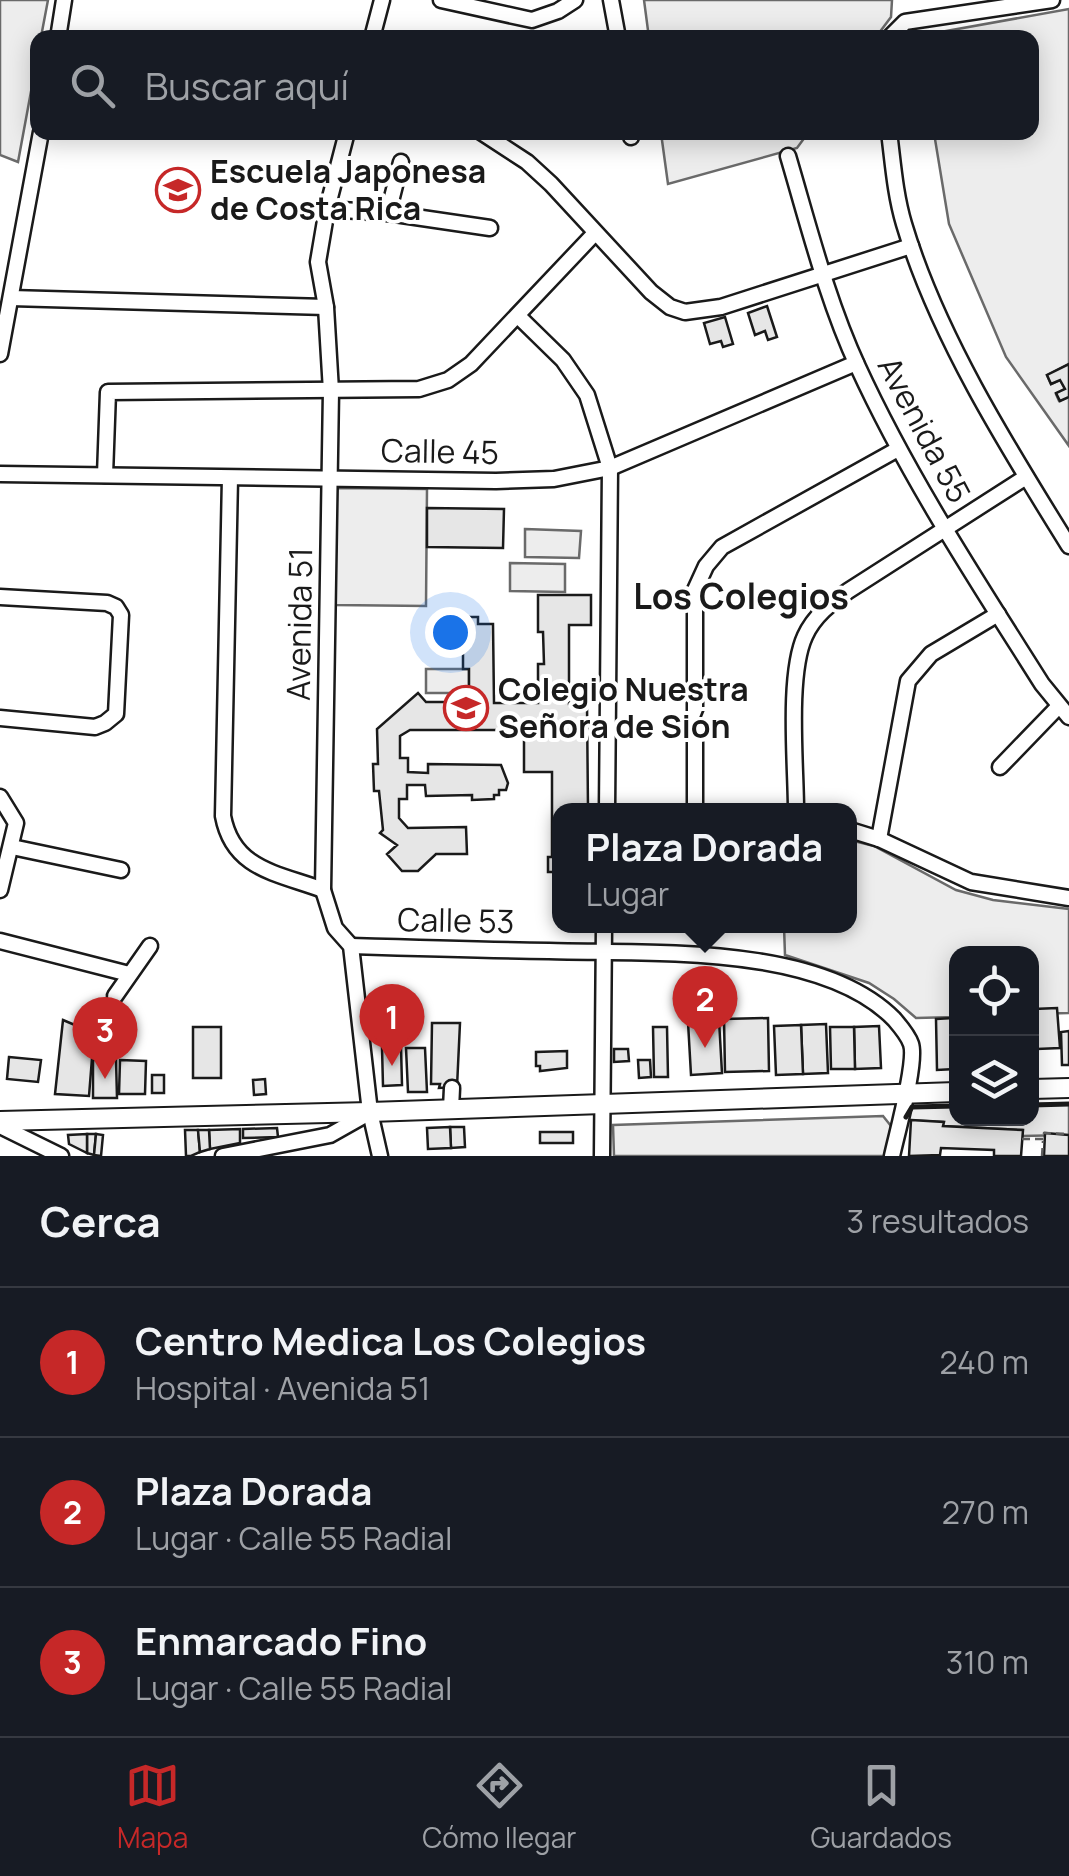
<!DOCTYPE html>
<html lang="es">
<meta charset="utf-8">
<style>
:root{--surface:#171b24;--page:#20242c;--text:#f1f3f6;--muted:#9ea1a6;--line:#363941;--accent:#c62828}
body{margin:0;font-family:Manrope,sans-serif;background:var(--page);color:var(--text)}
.controls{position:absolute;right:30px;bottom:30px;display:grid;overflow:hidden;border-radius:20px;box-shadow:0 5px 25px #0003}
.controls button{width:90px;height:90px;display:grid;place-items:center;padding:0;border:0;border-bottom:2px solid var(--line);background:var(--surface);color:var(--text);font:50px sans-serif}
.you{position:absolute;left:450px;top:632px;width:35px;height:35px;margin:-25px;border:8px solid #fff;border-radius:50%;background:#1a73e8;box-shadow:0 0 0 15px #1a73e833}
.badge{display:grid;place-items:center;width:65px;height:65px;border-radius:50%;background:var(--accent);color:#fff;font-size:32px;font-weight:700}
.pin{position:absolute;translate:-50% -82px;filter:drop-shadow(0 2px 5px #0008)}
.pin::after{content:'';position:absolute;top:52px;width:35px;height:30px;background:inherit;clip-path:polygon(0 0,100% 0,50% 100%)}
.popup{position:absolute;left:552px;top:803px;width:305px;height:130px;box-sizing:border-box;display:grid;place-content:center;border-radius:20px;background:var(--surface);filter:drop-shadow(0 2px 8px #0005);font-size:32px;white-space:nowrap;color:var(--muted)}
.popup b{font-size:38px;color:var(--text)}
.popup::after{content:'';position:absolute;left:50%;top:100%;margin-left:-20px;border:20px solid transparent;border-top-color:var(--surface)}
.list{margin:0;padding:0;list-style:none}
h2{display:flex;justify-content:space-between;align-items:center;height:130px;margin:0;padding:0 40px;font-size:42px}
h2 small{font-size:32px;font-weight:400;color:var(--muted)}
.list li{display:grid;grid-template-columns:65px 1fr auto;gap:30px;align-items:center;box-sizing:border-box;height:150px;padding:0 40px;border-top:2px solid var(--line)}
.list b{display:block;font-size:38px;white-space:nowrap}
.list p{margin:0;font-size:32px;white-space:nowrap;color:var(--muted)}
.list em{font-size:32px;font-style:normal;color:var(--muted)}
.icon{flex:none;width:55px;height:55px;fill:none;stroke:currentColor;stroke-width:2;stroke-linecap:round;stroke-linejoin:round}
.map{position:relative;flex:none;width:1069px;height:1156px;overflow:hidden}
.search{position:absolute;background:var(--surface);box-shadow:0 5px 25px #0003;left:30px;right:30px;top:30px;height:110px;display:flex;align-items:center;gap:25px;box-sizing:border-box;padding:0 35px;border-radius:20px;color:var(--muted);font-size:38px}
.sheet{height:580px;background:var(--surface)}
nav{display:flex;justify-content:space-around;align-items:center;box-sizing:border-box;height:140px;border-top:2px solid var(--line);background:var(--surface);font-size:28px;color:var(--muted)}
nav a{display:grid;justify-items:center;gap:5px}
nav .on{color:var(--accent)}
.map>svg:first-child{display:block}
.built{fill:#ededed;stroke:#6a6a6a;stroke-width:2.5}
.building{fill:#e6e6e6;stroke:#1a1a1a;stroke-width:2.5}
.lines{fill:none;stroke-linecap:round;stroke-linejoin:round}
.minor-casing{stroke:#1a1a1a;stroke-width:19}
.major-casing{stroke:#1a1a1a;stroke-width:22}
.path{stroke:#5f5f5f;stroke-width:2.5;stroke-dasharray:8 5;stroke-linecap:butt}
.minor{stroke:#fff;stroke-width:14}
.major{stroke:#fff;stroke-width:18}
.wall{stroke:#1a1a1a;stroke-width:5}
.labels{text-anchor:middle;stroke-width:8;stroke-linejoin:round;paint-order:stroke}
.poi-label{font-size:32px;font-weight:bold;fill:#1a1a1a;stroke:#fff;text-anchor:start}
.street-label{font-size:32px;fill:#1a1a1a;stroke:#fff}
.neighbourhood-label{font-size:35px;font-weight:bold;fill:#1a1a1a;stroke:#fff}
</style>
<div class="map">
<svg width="1069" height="1156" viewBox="0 0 1069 1156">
<rect width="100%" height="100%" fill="#fff"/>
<g class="built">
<polygon points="0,0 48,0 41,37 38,38 37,59 18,162 0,155"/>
<polygon points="644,0 892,0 891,17 876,37 649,38"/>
<polygon points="1069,9 1069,364 1047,375 1051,384 1060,380 1065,389 1056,394 1059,401 1069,397 1069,446 1006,357 949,224 934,133 1032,132 1032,38 924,35"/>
<polygon points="661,133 808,133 797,148 668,184"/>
<polygon points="337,488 427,489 426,606 335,605"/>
<polygon points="525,529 581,531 579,558 525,557"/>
<polygon points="510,563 565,564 565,592 510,591"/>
<rect x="426" y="669" width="43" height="24"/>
<polygon points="850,840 874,846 956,890 993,900 1069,909 1069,1013 1032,1014 1032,954 956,954 956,1017 916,1018 894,999 869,983 785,955 784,926 850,926"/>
<polygon points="1032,1104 1069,1104 1069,1135 1022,1136 1022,1130 943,1126 943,1122 905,1120 907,1111 912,1107 956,1106 956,1118 1032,1118"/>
<polygon points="883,1116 891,1126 885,1156 614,1156 613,1125"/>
</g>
<g class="building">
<polygon points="767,306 777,337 768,340 765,331 755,335 748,313"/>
<polygon points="725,317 733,344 723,347 721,341 710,344 704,323"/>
<polygon points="1069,364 1069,397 1060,401 1056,393 1065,389 1060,380 1051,384 1047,375"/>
<polygon points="427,508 504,509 503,548 427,547"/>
<polygon points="538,595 591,595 591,625 569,625 569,704 587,704 588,810 560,810 560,872 548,872 548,857 552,857 552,772 524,772 524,730 410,730 400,736 400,758 408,758 408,772 428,773 428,764 501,765 508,783 506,790 499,790 499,795 494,795 494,799 472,800 472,795 426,796 425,785 407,785 407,799 399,799 399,818 408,828 466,827 467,854 436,854 418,871 402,871 387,854 397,845 380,833 383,830 379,791 374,791 373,764 378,764 377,729 418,693 426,702 469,702 469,669 463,669 463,643 471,643 470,617 478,617 478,624 493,624 494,703 538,703 538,664 544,664 543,632 538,632"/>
<polygon points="1057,1008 1060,1048 1037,1049 1034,1009"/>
<polygon points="768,1018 769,1071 725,1072 724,1019"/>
<polygon points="953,1018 955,1069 937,1070 936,1019"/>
<polygon points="63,1020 94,1033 89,1096 55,1094"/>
<polygon points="719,1020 722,1073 691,1075 688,1022"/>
<polygon points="432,1023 460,1023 457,1087 439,1088 440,1084 431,1084"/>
<polygon points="826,1024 828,1073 803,1074 801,1025"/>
<polygon points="801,1025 803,1074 776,1075 774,1026"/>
<polygon points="879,1026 881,1068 855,1069 854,1027"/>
<rect x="193" y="1027" width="28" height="51"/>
<polygon points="653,1027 667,1027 668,1077 654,1077"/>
<polygon points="830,1027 854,1027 855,1069 831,1069"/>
<polygon points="1069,1031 1069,1065 1062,1065 1061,1032"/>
<polygon points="382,1047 401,1047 402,1085 383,1086"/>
<polygon points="406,1048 425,1048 427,1092 408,1092"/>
<polygon points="614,1049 628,1049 629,1061 614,1062"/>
<polygon points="567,1051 567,1068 540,1071 540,1066 536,1066 536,1052"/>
<polygon points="9,1057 41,1060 38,1082 7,1079"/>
<polygon points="116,1059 117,1098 93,1098 93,1060"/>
<polygon points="120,1060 146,1061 145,1094 119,1094"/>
<polygon points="638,1060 650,1060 651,1077 639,1078"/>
<rect x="152" y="1075" width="12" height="18"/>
<polygon points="265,1079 266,1094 254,1095 253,1080"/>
<polygon points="911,1120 944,1122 943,1126 1023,1130 1021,1156 994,1156 994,1150 941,1148 940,1155 909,1156"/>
<polygon points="450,1127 464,1127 465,1147 451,1148"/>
<polygon points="450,1127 451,1148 428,1149 427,1128"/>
<polygon points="277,1128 278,1137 243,1138 243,1129"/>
<polygon points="240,1129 240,1143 210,1149 209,1130"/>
<polygon points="185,1130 198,1130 200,1152 191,1156 186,1156"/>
<polygon points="198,1130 209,1130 210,1149 200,1152"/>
<rect x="540" y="1132" width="33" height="11"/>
<polygon points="1045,1133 1069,1135 1069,1156 1044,1156"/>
<polygon points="87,1134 96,1134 94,1155 87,1153"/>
<polygon points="87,1134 87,1153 69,1144 68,1135"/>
<polygon points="96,1134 103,1135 101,1156 94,1155"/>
</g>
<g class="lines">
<defs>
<g id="minor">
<polyline points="441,0 532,20 558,11 575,0"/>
<polyline points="611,0 618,38"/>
<polyline points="58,38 64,0"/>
<polyline points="372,38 382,0"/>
<polyline points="889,38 905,22 1052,0"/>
<polyline points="347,132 327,209 318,262 326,307 331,391 323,890 335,928 351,946 370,1112 380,1156"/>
<polyline points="481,132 527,162 551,184 651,292 670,307 685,312 721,307 911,246"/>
<polyline points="630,132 631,137"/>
<path d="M889,132C893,163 895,194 904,224C937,335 1008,448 1069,546"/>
<path d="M788,156C809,227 827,300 858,367C909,478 977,581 1042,684L1069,717"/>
<polyline points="327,209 388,213 490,228"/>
<polyline points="388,213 401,162"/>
<polyline points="11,298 326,307"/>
<polyline points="518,316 563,360 587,395 610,468 607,810"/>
<polyline points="0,354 41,132"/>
<polyline points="0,474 496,481 554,479 610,468 856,363"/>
<polyline points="105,475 108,392 419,389 448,380 471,364 595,233"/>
<path d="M230,478L223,816C233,870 278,873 323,890"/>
<polyline points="0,597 107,603 116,607 121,615 116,714 105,723 95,727 0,718"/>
<polyline points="1000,767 1058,707"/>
<polyline points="0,797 16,823 0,890"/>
<polyline points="695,810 695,590 706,566 722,547 898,449"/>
<path d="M796,810C796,766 787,675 805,636C814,616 831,603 848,591L1026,477"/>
<polyline points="850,830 879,839 971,882 1069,898"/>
<polyline points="879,839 908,681 931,654 998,614"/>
<polyline points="12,847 121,870"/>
<polyline points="0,941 129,974"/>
<path d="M351,946C417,948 483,950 549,951C649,954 819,943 894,1019C900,1026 908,1035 911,1044C917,1062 897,1133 892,1156"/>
<polyline points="115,996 150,946"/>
<polyline points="451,1109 452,1088"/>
<polyline points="0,1126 61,1156"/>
<polyline points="223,1156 330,1135 369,1113"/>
<polyline points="602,1156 604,926"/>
</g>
<g id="major">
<polyline points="1032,1089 1069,1088"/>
<polyline points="0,1121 370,1112 956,1092"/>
</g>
</defs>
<use href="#minor" class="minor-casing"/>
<use href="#major" class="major-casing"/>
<g class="path">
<polyline points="1015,1118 1016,1129"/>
<polyline points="1022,1139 1043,1139 1044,1133 1069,1134"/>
<polyline points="1042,1156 1043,1141"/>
</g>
<use href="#minor" class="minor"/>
<use href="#major" class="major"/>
<g class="wall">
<polyline points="1032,1105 1069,1104"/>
<polyline points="906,1117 912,1107 956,1106"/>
</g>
</g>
<defs>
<symbol id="school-ring" viewBox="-11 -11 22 22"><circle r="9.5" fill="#fff" stroke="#c62828" stroke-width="1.5"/><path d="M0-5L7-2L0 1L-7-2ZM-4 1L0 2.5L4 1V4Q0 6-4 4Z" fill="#c62828"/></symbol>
</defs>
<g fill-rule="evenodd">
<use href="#school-ring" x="153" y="165" width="50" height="50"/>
<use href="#school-ring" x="441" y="683" width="50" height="50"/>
</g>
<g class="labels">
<g class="poi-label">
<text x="210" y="183">Escuela Japonesa<tspan x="210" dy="37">de Costa Rica</tspan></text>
<text x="498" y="701">Colegio Nuestra<tspan x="498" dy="37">Señora de Sión</tspan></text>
</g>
<g class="street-label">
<text transform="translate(924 430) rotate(62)" y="11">Avenida 55</text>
<text transform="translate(440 452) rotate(1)" y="11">Calle 45</text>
<text transform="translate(300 624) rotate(-89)" y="11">Avenida 51</text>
<text transform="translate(456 921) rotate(1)" y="11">Calle 53</text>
</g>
<g class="neighbourhood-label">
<text x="741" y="609">Los Colegios</text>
</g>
</g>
</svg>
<div class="controls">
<button><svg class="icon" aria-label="locate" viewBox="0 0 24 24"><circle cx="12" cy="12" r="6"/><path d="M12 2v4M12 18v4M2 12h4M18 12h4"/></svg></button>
<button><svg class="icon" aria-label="layers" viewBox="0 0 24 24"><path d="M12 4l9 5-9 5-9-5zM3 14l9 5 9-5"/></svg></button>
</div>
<div class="you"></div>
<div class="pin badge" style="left:392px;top:1066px">1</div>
<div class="pin badge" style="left:705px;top:1048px">2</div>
<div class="popup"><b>Plaza Dorada</b>Lugar</div>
<div class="pin badge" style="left:105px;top:1079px">3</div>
<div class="search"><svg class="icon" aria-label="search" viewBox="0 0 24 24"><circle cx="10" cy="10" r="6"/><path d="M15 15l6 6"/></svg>Buscar aquí</div>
</div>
<section class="sheet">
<h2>Cerca<small>3 resultados</small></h2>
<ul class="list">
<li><span class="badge">1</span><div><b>Centro Medica Los Colegios</b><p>Hospital · Avenida 51</p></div><em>240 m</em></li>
<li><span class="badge">2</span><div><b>Plaza Dorada</b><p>Lugar · Calle 55 Radial</p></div><em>270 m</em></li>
<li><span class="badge">3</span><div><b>Enmarcado Fino</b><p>Lugar · Calle 55 Radial</p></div><em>310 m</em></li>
</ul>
</section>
<nav>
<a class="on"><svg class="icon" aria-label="map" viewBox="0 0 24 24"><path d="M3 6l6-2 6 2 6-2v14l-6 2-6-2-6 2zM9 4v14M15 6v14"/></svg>Mapa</a>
<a><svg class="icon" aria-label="directions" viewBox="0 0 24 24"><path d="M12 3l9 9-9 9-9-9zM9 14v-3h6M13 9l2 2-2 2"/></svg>Cómo llegar</a>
<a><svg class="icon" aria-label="saved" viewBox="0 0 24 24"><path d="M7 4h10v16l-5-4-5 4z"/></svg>Guardados</a>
</nav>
